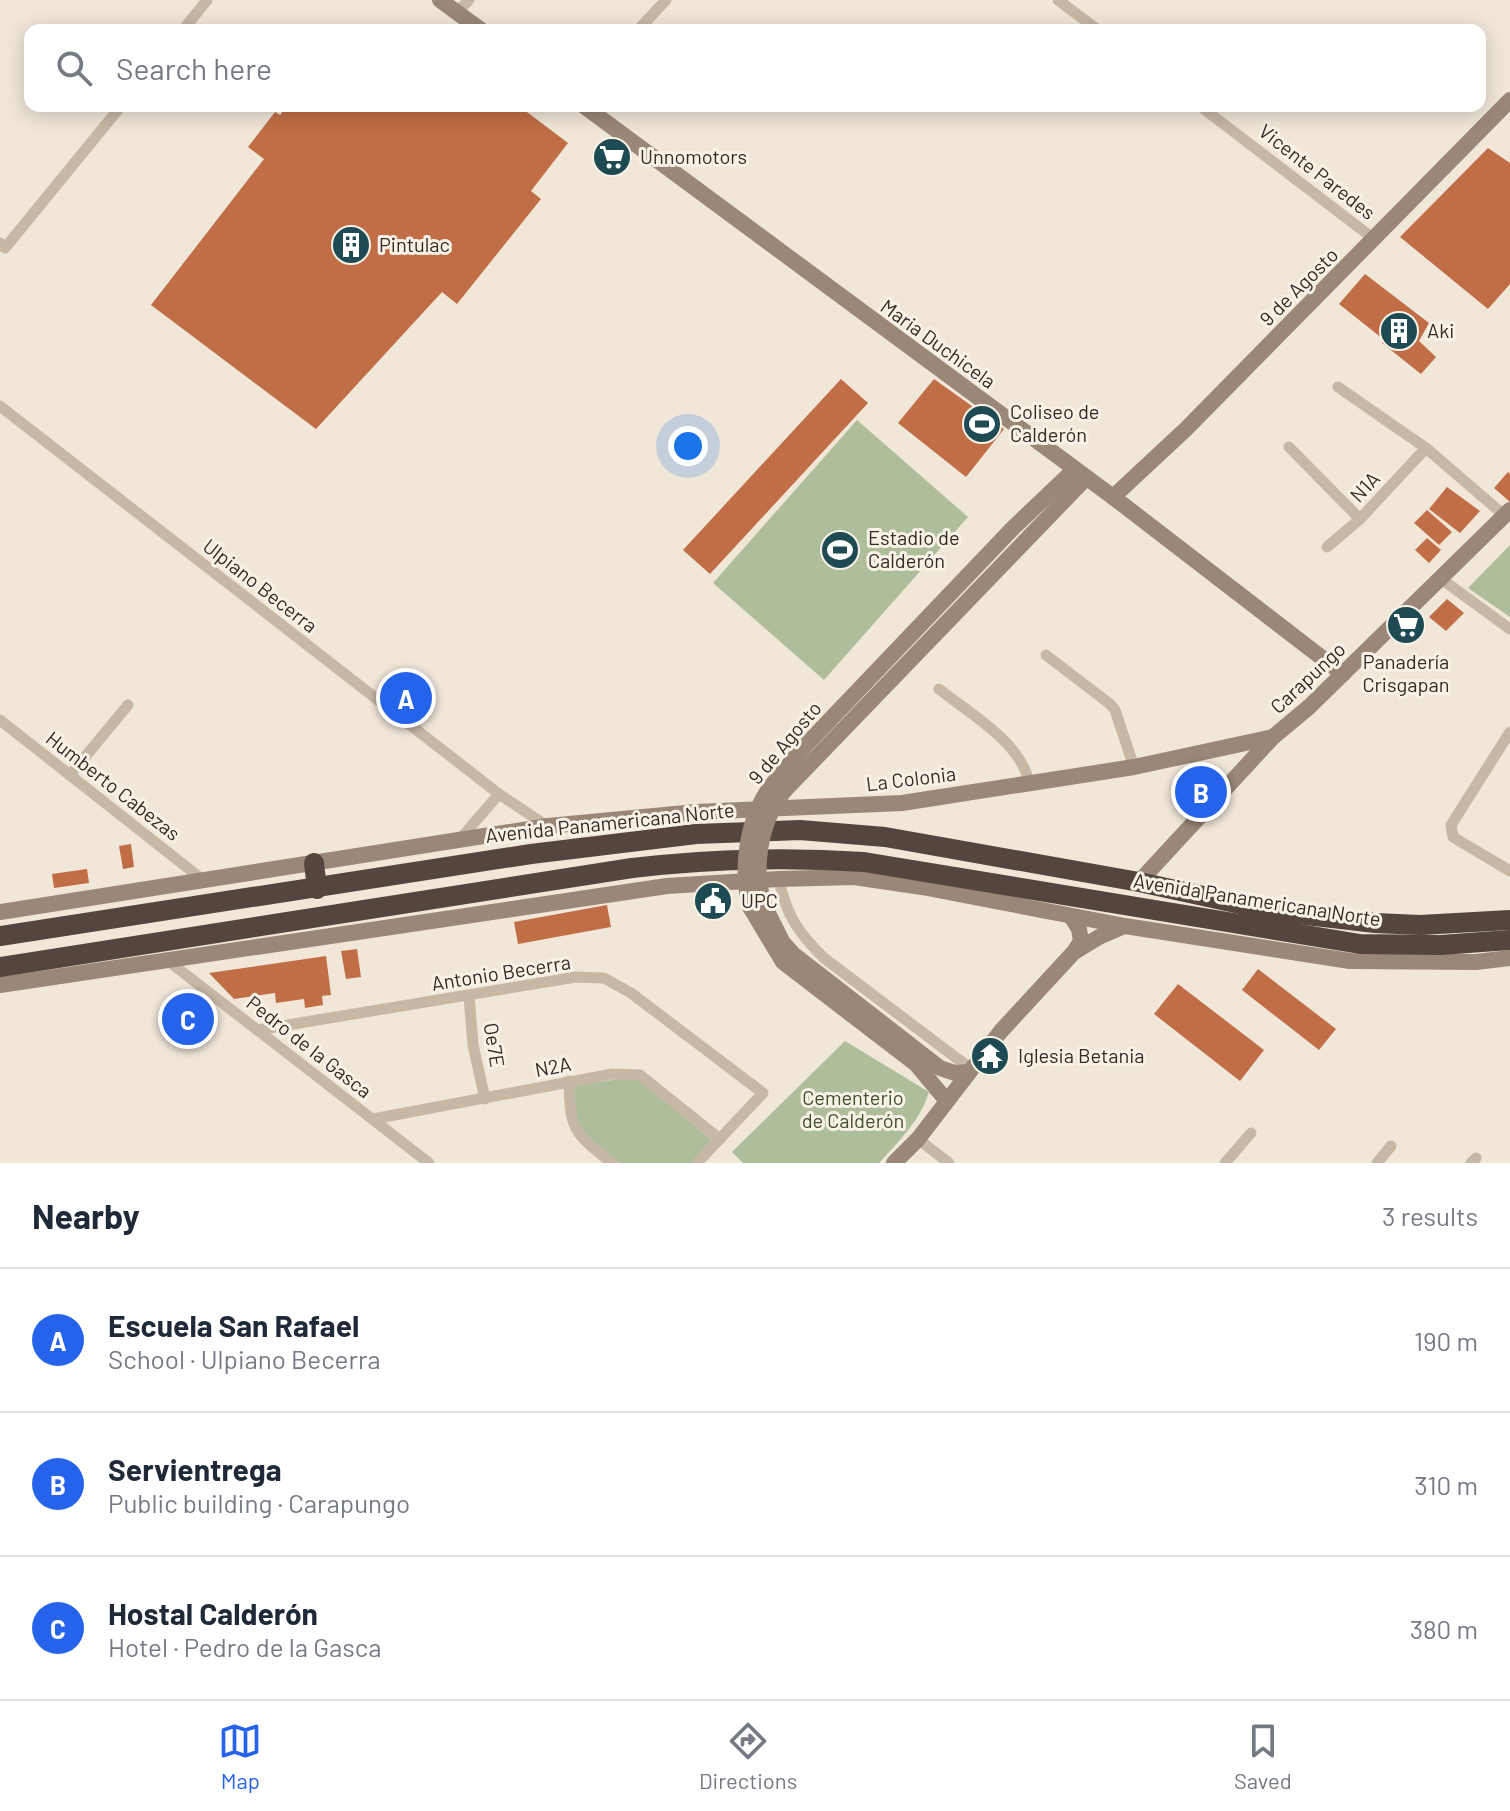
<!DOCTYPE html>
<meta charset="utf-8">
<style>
:root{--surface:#fff;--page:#f6f6f7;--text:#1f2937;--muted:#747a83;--line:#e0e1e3;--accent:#2563eb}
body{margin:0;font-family:Barlow,sans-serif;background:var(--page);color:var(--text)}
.you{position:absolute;left:688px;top:446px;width:28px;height:28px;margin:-20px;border:6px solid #fff;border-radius:50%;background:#1a73e8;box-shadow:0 0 0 12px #1a73e833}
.badge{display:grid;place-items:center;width:52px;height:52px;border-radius:50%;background:var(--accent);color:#fff;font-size:26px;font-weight:700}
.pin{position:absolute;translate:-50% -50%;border:4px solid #fff;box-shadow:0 2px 8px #0006}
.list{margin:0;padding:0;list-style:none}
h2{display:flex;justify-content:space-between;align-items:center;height:104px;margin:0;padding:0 32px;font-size:34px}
h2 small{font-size:26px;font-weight:400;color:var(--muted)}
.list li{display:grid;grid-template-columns:52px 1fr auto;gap:24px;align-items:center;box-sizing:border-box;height:144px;padding:0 32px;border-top:2px solid var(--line)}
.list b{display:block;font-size:30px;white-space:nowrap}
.list p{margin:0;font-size:26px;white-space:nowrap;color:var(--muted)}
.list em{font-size:26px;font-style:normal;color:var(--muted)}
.icon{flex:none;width:44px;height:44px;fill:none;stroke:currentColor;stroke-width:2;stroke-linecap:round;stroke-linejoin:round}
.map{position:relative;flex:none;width:1510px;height:1163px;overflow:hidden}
.search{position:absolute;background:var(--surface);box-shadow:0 4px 20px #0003;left:24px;right:24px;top:24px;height:88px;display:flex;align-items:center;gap:20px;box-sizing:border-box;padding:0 28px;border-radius:16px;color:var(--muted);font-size:30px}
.sheet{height:536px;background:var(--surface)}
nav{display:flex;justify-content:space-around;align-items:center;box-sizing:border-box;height:112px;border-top:2px solid var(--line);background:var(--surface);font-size:22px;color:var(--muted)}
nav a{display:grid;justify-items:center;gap:4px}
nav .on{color:var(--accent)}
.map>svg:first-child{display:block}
.green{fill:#afbe9a}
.building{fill:#c16e46}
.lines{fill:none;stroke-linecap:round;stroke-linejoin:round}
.street{stroke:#c7b8a5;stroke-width:11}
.secondary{stroke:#9a8777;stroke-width:16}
.highway{stroke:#54463e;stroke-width:20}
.secondary-bridge{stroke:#9a8777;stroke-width:16}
.labels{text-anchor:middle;stroke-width:6;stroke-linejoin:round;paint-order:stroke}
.poi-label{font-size:20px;fill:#332b26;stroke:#f8f1e5;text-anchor:start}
.street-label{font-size:20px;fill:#332b26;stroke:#f8f1e5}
.park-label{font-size:20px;fill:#40502b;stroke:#f8f1e5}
</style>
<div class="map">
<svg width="1510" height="1163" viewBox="0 0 1510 1163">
<rect width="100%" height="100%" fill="#f0e7d9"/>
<g class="green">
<polygon points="857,420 968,517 824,680 713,583"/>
<polygon points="1510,545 1510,617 1468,588"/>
<path d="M845,1041L929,1092C920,1121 899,1141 879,1163H743L732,1152Z"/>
<polygon points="628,1078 640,1080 712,1140 691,1163 619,1163 592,1141 579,1126 573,1107 575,1085"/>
</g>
<g class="building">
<polygon points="287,106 519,106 568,143 531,191 541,199 457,304 442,292 316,429 151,305 264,159 248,147 275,112 280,115"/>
<polygon points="1488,148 1510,163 1510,284 1488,309 1400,237"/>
<polygon points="1365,274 1429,323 1419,341 1436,357 1421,374 1382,343 1383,339 1339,304"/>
<polygon points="841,379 868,403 710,574 683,550"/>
<polygon points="934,379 1004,429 966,477 898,423"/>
<polygon points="1508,472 1510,474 1510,502 1494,488"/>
<polygon points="1447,487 1480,511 1460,533 1429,509"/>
<polygon points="1427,510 1452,532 1439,545 1414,523"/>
<polygon points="1427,538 1441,550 1429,563 1415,550"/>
<polygon points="1447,599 1464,613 1446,631 1429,617"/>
<polygon points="131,844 134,867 123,869 119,846"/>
<polygon points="87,869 89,883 54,888 52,874"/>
<polygon points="607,905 611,927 518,944 514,922"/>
<polygon points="357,949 361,977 346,979 341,951"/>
<polygon points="326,956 331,995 322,996 323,1005 305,1008 304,999 276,1003 275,993 234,999 209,973"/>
<polygon points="1258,969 1336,1029 1319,1050 1242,990"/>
<polygon points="1178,984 1264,1050 1240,1081 1154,1014"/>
<polygon points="189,992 215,1013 188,1046 161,1025"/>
</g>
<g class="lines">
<g class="street">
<polyline points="1058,0 1098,30"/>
<polyline points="457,12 469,0"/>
<polyline points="183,30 207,0"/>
<polyline points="638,30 666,0"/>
<polyline points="1200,106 1374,239"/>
<polyline points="0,243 5,248 121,106"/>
<polyline points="1338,387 1426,448 1505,516"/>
<polyline points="0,406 499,794 547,826"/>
<polyline points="1289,447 1360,519"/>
<polyline points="1327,547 1360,519 1426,448"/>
<polyline points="1440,578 1510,629"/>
<polyline points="1046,655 1110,704 1115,710 1134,767"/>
<path d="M939,689C969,713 1022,743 1029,783"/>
<polyline points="0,720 203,880"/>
<polyline points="1510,732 1451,825 1453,837 1510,871"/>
<polyline points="70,775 128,705"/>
<polyline points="460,839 499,794"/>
<path d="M779,879C785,913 799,934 824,958L971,1069"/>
<polyline points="167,960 429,1163"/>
<polyline points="469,996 473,1045 485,1099"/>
<polyline points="257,1030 576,977 604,978 631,993 763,1093 697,1163"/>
<path d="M569,1081C570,1131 574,1133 612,1163"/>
<polyline points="373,1119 612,1074 640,1075 720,1139"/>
<polyline points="918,1139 949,1163"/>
<polyline points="1225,1163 1251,1133"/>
<polyline points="1377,1163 1391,1146"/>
<polyline points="1471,1163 1476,1158"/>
</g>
<g class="secondary">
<polyline points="440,0 481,30"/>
<polyline points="584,106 1113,497 1343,674"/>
<polyline points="1113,497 1186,429 1510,100"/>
<polyline points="772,785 803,748 1013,528 1075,469"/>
<polyline points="785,790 1086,478"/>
<polyline points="1139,882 1273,737 1309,707 1510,510"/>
<polyline points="750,907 783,962 916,1064 946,1100"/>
<polyline points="766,909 783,943 793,954 940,1068 955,1073 968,1072"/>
<polyline points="0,912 548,826 696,812 902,803 1134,767 1273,737"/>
<polyline points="1076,951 1099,937 1122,927"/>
<polyline points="0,985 667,886 779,879 854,877 922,887 1125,926 1350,961 1476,962 1510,958"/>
<polyline points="894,1163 918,1139 1001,1031 1074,952 1081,941 1079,929 1071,916"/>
</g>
<g class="highway">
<polyline points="314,863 317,889"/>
<polyline points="0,936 531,854 696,834 800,830 885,837 1139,882 1272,911 1375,923 1420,925 1510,920"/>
<path d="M0,967L632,868C709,859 786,857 864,862L1360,944L1441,945L1510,940"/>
</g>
<g class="secondary-bridge">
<path d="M750,907C740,868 747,817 772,785"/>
<path d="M766,909C751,871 760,821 785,790"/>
</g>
</g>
<defs>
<symbol id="supermarket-disc" viewBox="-11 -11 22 22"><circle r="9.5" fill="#1e4b53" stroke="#f8f1e5"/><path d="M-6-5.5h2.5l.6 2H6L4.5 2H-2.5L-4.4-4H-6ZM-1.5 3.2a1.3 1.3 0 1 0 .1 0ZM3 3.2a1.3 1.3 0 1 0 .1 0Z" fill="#fff"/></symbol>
<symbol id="building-disc" viewBox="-11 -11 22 22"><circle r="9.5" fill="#1e4b53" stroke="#f8f1e5"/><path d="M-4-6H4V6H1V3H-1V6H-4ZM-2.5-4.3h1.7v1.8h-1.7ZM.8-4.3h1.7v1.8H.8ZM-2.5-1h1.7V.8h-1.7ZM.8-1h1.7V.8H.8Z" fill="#fff"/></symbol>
<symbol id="stadium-disc" viewBox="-11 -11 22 22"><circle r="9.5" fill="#1e4b53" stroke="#f8f1e5"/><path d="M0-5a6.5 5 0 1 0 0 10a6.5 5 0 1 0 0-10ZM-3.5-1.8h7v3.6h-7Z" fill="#fff"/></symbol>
<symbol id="civic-disc" viewBox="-11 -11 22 22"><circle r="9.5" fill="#1e4b53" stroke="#f8f1e5"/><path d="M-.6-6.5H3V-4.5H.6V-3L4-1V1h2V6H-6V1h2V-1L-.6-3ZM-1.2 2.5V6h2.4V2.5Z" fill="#fff"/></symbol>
<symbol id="temple-disc" viewBox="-11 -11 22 22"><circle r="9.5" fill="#1e4b53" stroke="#f8f1e5"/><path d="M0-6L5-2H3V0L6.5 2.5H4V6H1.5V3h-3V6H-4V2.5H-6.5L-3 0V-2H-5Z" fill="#fff"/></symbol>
</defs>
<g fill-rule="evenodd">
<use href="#supermarket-disc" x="590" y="135" width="44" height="44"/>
<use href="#building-disc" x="329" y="223" width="44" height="44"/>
<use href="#building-disc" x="1377" y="309" width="44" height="44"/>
<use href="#stadium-disc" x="960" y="402" width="44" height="44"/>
<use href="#stadium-disc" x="818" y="528" width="44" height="44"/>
<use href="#supermarket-disc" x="1384" y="603" width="44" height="44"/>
<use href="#civic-disc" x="691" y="879" width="44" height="44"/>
<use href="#temple-disc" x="968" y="1034" width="44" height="44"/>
</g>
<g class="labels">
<g class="poi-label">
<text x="640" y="164">Unnomotors</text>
<text x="379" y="252">Pintulac</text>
<text x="1427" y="338">Aki</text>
<text x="1010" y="419">Coliseo de<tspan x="1010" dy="23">Calderón</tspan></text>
<text x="868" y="545">Estadio de<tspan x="868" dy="23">Calderón</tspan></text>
<text x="1406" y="669" text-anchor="middle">Panadería<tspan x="1406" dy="23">Crisgapan</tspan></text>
<text x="741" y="908">UPC</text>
<text x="1018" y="1063">Iglesia Betania</text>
</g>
<g class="street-label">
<text transform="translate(1317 172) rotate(38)" y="7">Vicente Paredes</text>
<text transform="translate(1299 287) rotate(-45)" y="7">9 de Agosto</text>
<text transform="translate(938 344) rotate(36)" y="7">Maria Duchicela</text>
<text transform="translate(1365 487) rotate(-47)" y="7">N1A</text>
<text transform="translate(260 586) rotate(38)" y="7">Ulpiano Becerra</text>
<text transform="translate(1308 678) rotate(-43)" y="7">Carapungo</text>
<text transform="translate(785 743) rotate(-50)" y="7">9 de Agosto</text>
<text transform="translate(911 779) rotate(-7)" y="7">La Colonia</text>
<text transform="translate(113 786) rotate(38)" y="7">Humberto Cabezas</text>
<text transform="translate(610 823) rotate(-6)" y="7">Avenida Panamericana Norte</text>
<text transform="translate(1257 900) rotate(9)" y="7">Avenida Panamericana Norte</text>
<text transform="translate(501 973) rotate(-9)" y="7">Antonio Becerra</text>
<text transform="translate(494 1045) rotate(81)" y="7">Oe7E</text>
<text transform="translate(309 1047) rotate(38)" y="7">Pedro de la Gasca</text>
<text transform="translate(553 1067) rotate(-11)" y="7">N2A</text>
</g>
<g class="park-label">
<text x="853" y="1105">Cementerio<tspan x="853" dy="23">de Calderón</tspan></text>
</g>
</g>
</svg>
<div class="you"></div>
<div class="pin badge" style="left:406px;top:698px">A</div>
<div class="pin badge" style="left:1201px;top:792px">B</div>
<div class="pin badge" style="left:188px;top:1019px">C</div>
<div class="search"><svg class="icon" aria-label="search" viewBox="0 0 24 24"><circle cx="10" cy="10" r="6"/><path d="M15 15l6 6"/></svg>Search here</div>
</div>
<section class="sheet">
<h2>Nearby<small>3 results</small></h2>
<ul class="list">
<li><span class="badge">A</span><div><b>Escuela San Rafael</b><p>School · Ulpiano Becerra</p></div><em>190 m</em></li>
<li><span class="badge">B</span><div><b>Servientrega</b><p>Public building · Carapungo</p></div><em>310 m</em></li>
<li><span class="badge">C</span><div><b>Hostal Calderón</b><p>Hotel · Pedro de la Gasca</p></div><em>380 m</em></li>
</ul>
</section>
<nav>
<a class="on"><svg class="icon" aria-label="map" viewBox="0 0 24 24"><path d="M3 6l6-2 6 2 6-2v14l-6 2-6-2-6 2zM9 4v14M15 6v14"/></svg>Map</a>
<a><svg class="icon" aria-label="directions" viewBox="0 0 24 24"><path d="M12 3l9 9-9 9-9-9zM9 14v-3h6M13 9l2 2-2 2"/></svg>Directions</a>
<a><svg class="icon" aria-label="saved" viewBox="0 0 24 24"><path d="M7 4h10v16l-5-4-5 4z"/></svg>Saved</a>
</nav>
